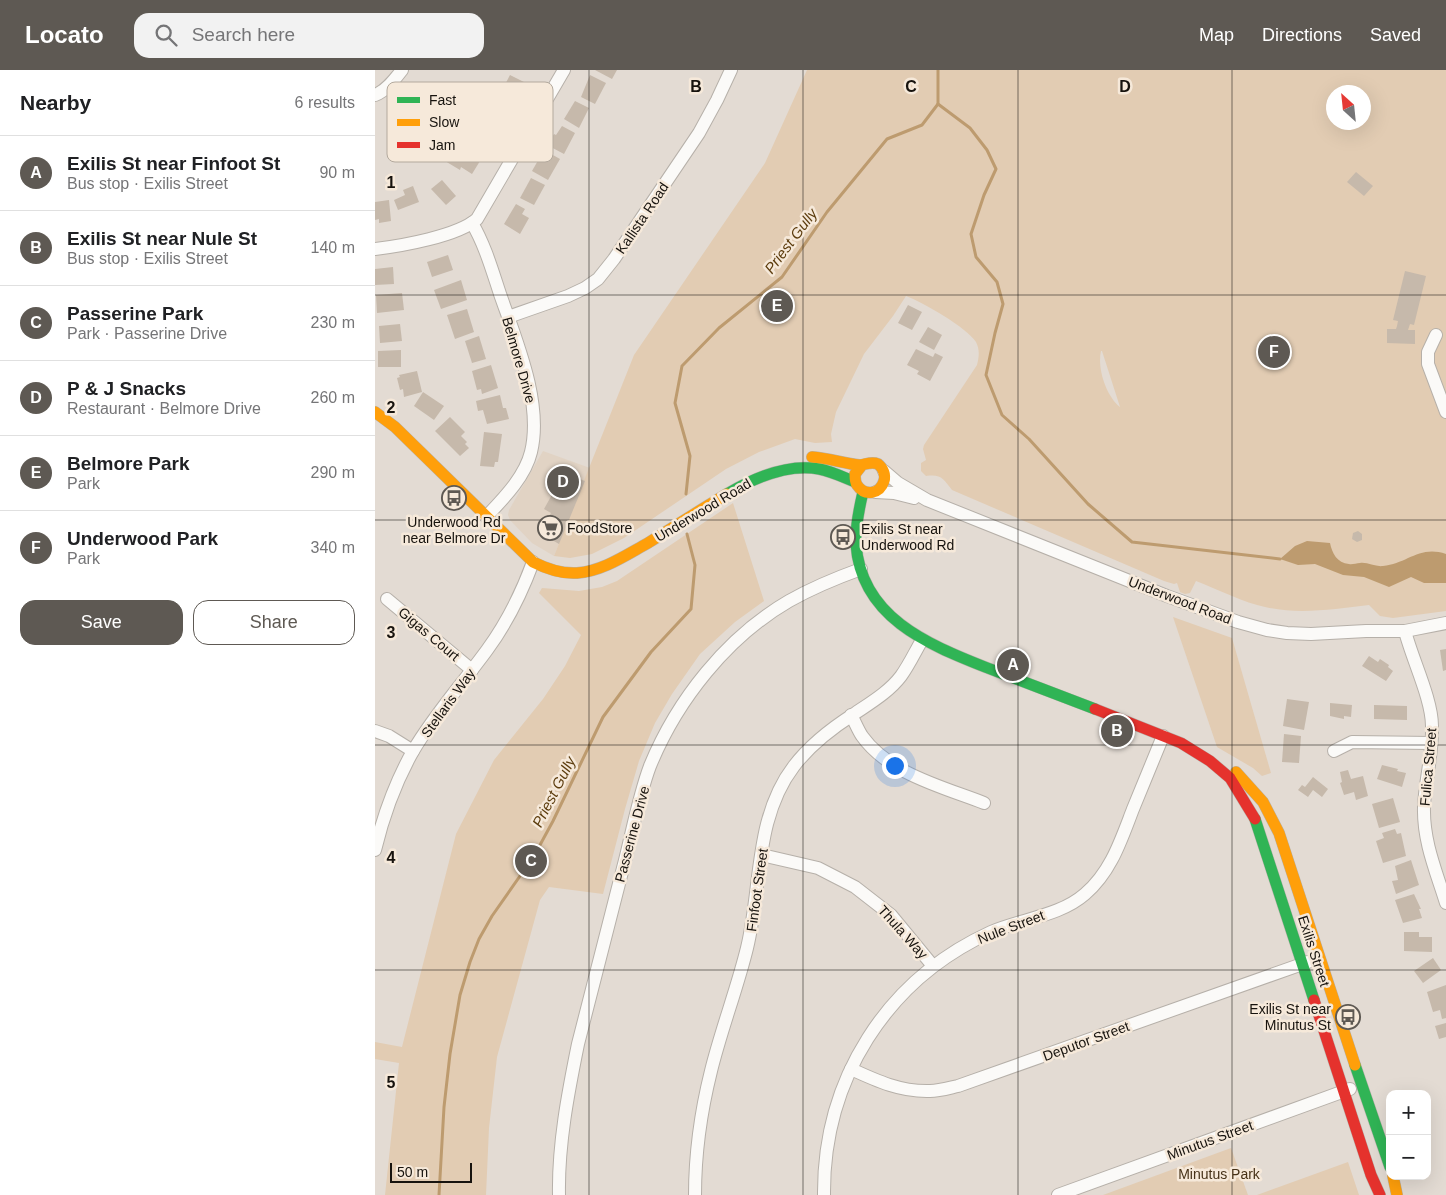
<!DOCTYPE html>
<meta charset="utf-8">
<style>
:root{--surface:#fff;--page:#f2f2f2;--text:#202124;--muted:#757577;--line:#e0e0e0;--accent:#5e5953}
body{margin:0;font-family:Helvetica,sans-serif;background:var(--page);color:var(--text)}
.controls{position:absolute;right:15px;bottom:15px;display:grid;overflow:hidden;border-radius:10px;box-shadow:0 5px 20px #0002}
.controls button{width:45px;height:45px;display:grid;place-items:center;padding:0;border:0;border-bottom:1px solid var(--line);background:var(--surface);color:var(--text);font:25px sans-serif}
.compass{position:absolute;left:951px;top:15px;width:45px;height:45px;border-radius:50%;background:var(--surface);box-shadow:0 5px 20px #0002;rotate:333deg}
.scale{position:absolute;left:15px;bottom:12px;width:82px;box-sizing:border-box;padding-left:5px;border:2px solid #17130e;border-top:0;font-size:14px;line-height:18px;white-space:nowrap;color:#17130e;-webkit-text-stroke:4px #f6e9da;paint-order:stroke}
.you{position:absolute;left:519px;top:695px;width:18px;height:18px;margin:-12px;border:4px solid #fff;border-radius:50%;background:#1a73e8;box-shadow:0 0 0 8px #1a73e833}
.badge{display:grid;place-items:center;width:32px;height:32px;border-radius:50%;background:var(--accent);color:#fff;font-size:16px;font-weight:700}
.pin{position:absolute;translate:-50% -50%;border:2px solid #fff;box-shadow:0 1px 5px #0006}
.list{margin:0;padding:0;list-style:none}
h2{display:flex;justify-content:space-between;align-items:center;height:65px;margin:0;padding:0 20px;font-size:21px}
h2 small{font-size:16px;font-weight:400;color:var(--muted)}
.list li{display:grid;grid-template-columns:32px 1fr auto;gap:15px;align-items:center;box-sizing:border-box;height:75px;padding:0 20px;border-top:1px solid var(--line)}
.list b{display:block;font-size:19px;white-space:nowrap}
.list p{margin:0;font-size:16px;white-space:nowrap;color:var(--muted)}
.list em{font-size:16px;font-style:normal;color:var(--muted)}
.actions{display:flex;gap:10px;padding:15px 20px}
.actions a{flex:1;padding:11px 0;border:1px solid var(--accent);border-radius:15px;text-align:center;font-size:18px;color:var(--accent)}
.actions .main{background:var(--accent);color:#fff}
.icon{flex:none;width:28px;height:28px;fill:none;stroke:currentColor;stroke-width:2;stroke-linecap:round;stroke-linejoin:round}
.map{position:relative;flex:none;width:1071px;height:1125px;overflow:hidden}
header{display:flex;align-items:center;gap:30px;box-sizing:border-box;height:70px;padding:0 25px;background:var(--accent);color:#fff}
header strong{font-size:24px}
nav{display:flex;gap:28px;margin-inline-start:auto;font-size:18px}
.search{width:350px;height:45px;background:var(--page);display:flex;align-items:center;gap:12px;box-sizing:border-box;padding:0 18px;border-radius:15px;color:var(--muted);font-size:19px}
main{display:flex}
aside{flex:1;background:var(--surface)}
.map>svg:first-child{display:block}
.built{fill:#e1d3c4}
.green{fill:#e2ccb3;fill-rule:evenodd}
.water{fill:#bd9b6f}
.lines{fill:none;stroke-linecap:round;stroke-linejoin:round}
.stream{stroke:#bd9b6f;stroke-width:3}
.building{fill:#c6b9ab}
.street-casing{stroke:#b6b0a9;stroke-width:14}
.fast-casing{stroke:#b6b0a9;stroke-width:12}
.slow-casing{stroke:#b6b0a9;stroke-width:12}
.jam-casing{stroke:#b6b0a9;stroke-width:12}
.street{stroke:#fbfaf8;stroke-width:12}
.fast{stroke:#30b455;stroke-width:11}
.slow{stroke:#ff9f0a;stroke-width:11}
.jam{stroke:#e5322d;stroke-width:11}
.grid{fill:none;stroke:#17130e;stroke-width:1;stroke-opacity:0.55}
.labels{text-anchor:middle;stroke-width:5;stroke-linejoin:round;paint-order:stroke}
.street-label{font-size:14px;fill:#17130e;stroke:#f6e9da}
.poi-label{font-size:14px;fill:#17130e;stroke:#f6e9da;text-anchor:start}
.park-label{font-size:14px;fill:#463117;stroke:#f6e9da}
.water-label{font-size:15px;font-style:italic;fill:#5d3d0e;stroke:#f6e9da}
.key{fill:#f6e9da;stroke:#b3a99d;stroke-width:1}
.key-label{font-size:14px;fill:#17130e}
.grid-label{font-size:16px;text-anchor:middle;font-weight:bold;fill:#17130e;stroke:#f6e9da;stroke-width:5;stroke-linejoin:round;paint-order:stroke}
</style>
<header>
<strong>Locato</strong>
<div class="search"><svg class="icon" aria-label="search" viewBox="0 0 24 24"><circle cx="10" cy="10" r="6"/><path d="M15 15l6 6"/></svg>Search here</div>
<nav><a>Map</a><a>Directions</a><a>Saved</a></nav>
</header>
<main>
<aside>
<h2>Nearby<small>6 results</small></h2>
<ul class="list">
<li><span class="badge">A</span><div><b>Exilis St near Finfoot St</b><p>Bus stop · Exilis Street</p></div><em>90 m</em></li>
<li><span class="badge">B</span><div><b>Exilis St near Nule St</b><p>Bus stop · Exilis Street</p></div><em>140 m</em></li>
<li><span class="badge">C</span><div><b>Passerine Park</b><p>Park · Passerine Drive</p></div><em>230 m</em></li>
<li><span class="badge">D</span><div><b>P &amp; J Snacks</b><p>Restaurant · Belmore Drive</p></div><em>260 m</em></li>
<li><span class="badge">E</span><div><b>Belmore Park</b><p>Park</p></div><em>290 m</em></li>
<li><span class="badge">F</span><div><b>Underwood Park</b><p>Park</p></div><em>340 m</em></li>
</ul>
<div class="actions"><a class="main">Save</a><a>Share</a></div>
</aside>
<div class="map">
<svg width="1071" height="1125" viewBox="0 0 1071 1125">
<rect width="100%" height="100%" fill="#e3dbd3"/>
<polygon class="built" points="168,381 215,398 179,486 157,473 135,450 133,445 134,440"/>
<g class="green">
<path d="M432,0H1071V541L1018,548L1005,546L994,535C960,539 924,545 890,537C870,533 842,519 821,511L815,523L810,524L805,522L802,513L799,514L789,511L577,420C568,409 567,404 551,406L546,401V393L551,390L548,379L549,375L602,295C604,287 605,280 601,272C591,257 549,233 531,226L518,246L489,284L461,342L456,364L457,372L440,373L420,369L384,382L351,399L249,468L217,484L195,488L179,486L259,285L390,93ZM958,22H988V52H958ZM726,281H727L745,337C731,326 722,298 726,281Z"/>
<polygon points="358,433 389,531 360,552 325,584 297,624 280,653 264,691 250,739 228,824 174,817 165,830 122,987 114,1058 111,1125 10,1125 24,993 0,989 0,972 27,977 81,764 119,690 168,629 190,596 206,565 164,523 167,518 204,521 227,517 242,511"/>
<polygon points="798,547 857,568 896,703 887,706 878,698 842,677"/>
<polygon points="856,1078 873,1125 728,1125"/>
<polygon points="973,1092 984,1125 882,1125"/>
</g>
<path class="water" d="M932,471L955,473C957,483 962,493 974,494C977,495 981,493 985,493C993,492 1000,497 1008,496C1032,494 1044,475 1071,484V513H1049L1036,507L1014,517L989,507L968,505L940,494L923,495L905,489L920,476Z"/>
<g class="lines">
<g class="stream">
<polyline points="563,34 595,58 612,80 621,99 609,125 596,164 601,187 622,212 628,234 620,263 611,305 627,345 654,369 713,434 757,472 905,489"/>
<polyline points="311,424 315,386 300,333 307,296 344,258 407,207 452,142 512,69 547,55 563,34 563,0"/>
<polyline points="64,1125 69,1037 75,984 85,925 95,892 104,869 117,846 159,786 178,751 228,647 276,582 316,539 320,495 312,464"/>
</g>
</g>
<g class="building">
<polygon points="220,0 242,0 237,9"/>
<polygon points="135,5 149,12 143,22 146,24 140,35 124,26"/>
<polygon points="215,5 231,13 220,34 206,27"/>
<polygon points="200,31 214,38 204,58 189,49"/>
<polygon points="187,56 200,63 189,84 172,75 179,64 181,65"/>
<polygon points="72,76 82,82 85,78 105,91 97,104 86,97 85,100 65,88"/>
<polygon points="169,80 185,89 173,110 157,101"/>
<polygon points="981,102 998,116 989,126 972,112"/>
<polygon points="156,108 170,115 159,135 145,128"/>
<polygon points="67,110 81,126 71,135 56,119"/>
<polygon points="38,116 44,132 23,140 19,130 30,125 28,120"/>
<polygon points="14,130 16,151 4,153 4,149 0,150 0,132"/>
<polygon points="141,134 150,139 147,144 154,148 145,164 129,154"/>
<polygon points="73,185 78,200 57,207 52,192"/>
<polygon points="18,197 19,214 0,215 0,199"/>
<polygon points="1030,201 1051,206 1039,255 1035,254 1033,260 1040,260 1040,274 1012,273 1012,259 1021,259 1022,256 1023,251 1018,250"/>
<polygon points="86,210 92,230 66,239 59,220"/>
<polygon points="27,223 29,240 2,243 1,225"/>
<polygon points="533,235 547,242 537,260 523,253"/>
<polygon points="92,239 99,262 80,269 72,245"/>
<polygon points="25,254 27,271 5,273 4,256"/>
<polygon points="553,257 567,265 559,280 544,272"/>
<polygon points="104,266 111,289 97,293 90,271"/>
<polygon points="541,279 558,287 560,283 568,287 555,311 542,304 544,301 532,295"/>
<polygon points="26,280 26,297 3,297 3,281"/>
<polygon points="116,295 123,318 107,324 106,319 102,320 97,301"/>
<polygon points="42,301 47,322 29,327 28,319 25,320 22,308 25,307 24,305"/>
<polygon points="48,322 69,336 59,350 39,336"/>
<polygon points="125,325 128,338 131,338 134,349 112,354 108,340 103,341 101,331"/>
<polygon points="75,347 90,362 86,366 92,372 90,374 94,378 85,386 60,361"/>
<polygon points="109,362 127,364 123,392 120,392 119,397 105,396"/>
<polygon points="189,403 210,411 184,474 165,463 176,443 169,439"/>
<polygon points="983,461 987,464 987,470 982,472 977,469 978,463"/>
<polygon points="1071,579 1071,600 1068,601 1065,580"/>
<polygon points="994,586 1003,592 1005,589 1014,595 1013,597 1018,601 1011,611 987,596"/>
<polygon points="912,629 934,632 929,660 908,656"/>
<polygon points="955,633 977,635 976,647 969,646 969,649 955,646"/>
<polygon points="999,635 1032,636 1032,650 999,649"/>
<polygon points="909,664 926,666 924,693 907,692"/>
<polygon points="1007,695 1023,699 1022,701 1031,703 1027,717 1002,709"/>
<polygon points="973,700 976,709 988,706 993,726 981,730 979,722 969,725 965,713 967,712 965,702"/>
<polygon points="938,707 953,719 947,727 938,720 933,727 923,720 927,715 930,717"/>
<polygon points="1018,728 1025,752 1004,758 997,734"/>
<polygon points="1020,759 1022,764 1026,763 1031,786 1008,793 1001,771 1009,768 1007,763"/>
<polygon points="1036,790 1044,815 1021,824 1017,811 1023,810 1020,796"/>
<polygon points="1039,824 1046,839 1044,839 1047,848 1028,853 1020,830"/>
<polygon points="1029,862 1044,862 1044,867 1057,867 1057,882 1029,881"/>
<polygon points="1058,888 1066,900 1048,913 1039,901"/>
<polygon points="1071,915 1071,948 1067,949 1065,940 1058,942 1052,922"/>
<polygon points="1071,953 1071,967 1064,969 1060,956"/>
</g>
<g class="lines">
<defs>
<g id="street">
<path d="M0,25C11,21 20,9 27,0"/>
<path d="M97,153C110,175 117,200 125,224C141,270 168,333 156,382C150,407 128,429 111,447"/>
<path d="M0,179C26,176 83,166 102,149L189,0"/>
<polyline points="133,247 193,226 210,218 223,209 239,189 324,63 342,30 356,0"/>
<polyline points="1061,265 1053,282 1053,294 1071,342"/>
<polyline points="509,401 523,413 552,430 792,526 863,552 892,560 912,563 936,564 991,561 1030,561 1071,553"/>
<polyline points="501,422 519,423 539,428"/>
<polyline points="12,529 97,600"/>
<path d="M1030,561C1037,589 1057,629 1057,656C1058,684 1050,710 1049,737C1048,771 1061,801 1071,833"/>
<path d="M476,645C480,652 483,660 487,666C514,704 568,717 609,733"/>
<polyline points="0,661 14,666 38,681"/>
<polyline points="959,681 977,672 1056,673"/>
<path d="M0,780C8,747 21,711 38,681C59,645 88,613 112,580C131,554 147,522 158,492"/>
<polyline points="387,785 443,798 480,817 516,845 558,896"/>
<path d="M476,999C502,1011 526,1022 555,1021C564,1021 574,1018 583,1016L933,892"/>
<path d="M184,1125C183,1075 193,1023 203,974C218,915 233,857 248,798C257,764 263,728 275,696C302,630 352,567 414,531C437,518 461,508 486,499"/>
<path d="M320,1125C320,1084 326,1041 336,1001C346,960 362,919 372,878C387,817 379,748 419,696C435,675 457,658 479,644C495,633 514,622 526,606C534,595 540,582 547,570"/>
<path d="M449,1125C448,1010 511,910 616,862C646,849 685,846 710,824C736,802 746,770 758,739C768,715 778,690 788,666"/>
<polyline points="683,1125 975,1019"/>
</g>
<g id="fast">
<path d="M488,422C484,439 480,457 481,474C486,547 552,574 610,597C647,611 683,625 720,639"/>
<path d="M352,424C379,408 412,393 444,399C456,401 468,407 480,412"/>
<polyline points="880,749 939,930"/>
<polyline points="980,995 1015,1097"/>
</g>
<g id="slow">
<path d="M0,342L20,357L158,492C172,499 187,504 202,503C228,501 251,485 273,473C299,457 325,440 352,424"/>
<path d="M437,387C453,388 468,393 484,395C490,395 496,391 503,394C508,398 511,405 509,411C505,424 490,427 482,415C480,412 480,408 480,404L487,395"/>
<polyline points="861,702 888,732 904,763 980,995"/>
<polyline points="1018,1106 1022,1125"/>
</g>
<g id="jam">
<polyline points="720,639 806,673 835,691 855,708 880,749"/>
<polyline points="939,930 996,1105 1005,1125"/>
</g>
</defs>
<use href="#street" class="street-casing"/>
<use href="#fast" class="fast-casing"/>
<use href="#slow" class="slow-casing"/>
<use href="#jam" class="jam-casing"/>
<use href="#street" class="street"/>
<use href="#fast" class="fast"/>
<use href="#slow" class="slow"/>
<use href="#jam" class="jam"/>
</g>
<path class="grid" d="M214,0V1125M428,0V1125M643,0V1125M857,0V1125M0,225H1071M0,450H1071M0,675H1071M0,900H1071"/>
<defs>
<symbol id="bus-ring" viewBox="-11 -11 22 22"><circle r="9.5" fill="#f6e9da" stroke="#5e5953" stroke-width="1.5"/><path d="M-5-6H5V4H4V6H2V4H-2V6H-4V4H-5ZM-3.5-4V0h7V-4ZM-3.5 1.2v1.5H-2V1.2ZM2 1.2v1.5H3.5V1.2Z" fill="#5e5953"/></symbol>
<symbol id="supermarket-ring" viewBox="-11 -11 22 22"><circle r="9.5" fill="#f6e9da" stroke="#5e5953" stroke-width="1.5"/><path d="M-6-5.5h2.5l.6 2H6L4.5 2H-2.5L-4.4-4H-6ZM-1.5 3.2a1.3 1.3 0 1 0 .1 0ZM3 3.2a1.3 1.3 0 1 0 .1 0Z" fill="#5e5953"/></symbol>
</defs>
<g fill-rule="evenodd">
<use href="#bus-ring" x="65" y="414" width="28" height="28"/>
<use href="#supermarket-ring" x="161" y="444" width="28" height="28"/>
<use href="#bus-ring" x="454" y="453" width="28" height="28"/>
<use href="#bus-ring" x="959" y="933" width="28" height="28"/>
</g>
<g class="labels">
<g class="street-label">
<text transform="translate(267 148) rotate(-56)" y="5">Kallista Road</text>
<text transform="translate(144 290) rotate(74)" y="5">Belmore Drive</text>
<text transform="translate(328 440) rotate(-31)" y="5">Underwood Road</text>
<text transform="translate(805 530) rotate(21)" y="5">Underwood Road</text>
<text transform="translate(54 564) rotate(40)" y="5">Gigas Court</text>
<text transform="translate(73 633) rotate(-54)" y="5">Stellaris Way</text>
<text transform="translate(1053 697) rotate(-85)" y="5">Fulica Street</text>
<text transform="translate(257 764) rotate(-75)" y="5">Passerine Drive</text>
<text transform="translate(382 820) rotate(-82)" y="5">Finfoot Street</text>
<text transform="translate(636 857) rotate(-21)" y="5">Nule Street</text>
<text transform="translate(528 862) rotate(48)" y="5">Thula Way</text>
<text transform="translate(939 881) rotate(72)" y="5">Exilis Street</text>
<text transform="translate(711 971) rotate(-20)" y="5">Deputor Street</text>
<text transform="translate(835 1070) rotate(-20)" y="5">Minutus Street</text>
</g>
<g class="poi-label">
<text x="79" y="457" text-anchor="middle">Underwood Rd<tspan x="79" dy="16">near Belmore Dr</tspan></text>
<text x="192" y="463">FoodStore</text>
<text x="486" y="464">Exilis St near<tspan x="486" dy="16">Underwood Rd</tspan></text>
<text x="956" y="944" text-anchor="end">Exilis St near<tspan x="956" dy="16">Minutus St</tspan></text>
</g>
<g class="park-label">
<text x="844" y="1109">Minutus Park</text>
</g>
<g class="water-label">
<text transform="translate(416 171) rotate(-53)" y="5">Priest Gully</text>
<text transform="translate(179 722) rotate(-63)" y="5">Priest Gully</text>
</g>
</g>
<rect x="12" y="12" width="166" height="80" rx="8" class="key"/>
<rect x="22" y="27" width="23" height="6" fill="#30b455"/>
<rect x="22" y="49" width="23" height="7" fill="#ff9f0a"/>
<rect x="22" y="72" width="23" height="6" fill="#e5322d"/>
<g class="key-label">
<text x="54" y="35">Fast</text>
<text x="54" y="57">Slow</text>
<text x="54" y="80">Jam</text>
</g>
<g class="grid-label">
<text x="321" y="22">B</text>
<text x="536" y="22">C</text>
<text x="750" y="22">D</text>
<text x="16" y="118">1</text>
<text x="16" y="343">2</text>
<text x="16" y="568">3</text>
<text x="16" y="793">4</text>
<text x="16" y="1018">5</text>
</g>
</svg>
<div class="controls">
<button>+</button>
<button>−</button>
</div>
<svg class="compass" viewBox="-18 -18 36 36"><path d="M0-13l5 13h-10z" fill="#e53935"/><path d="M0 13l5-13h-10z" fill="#757577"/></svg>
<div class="scale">50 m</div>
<div class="you"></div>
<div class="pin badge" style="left:638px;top:595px">A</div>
<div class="pin badge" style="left:742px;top:661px">B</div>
<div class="pin badge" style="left:156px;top:791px">C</div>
<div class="pin badge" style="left:188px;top:412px">D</div>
<div class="pin badge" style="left:402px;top:236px">E</div>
<div class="pin badge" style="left:899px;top:282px">F</div>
</div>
</main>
